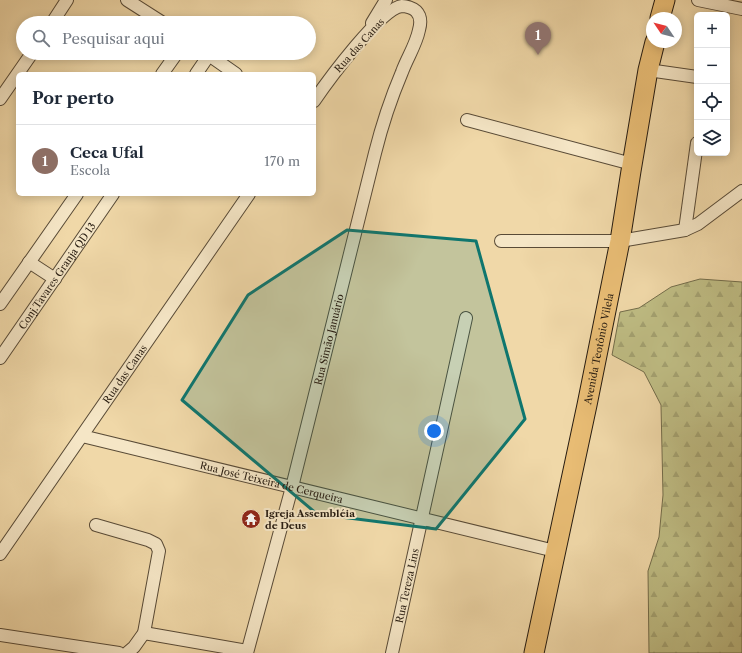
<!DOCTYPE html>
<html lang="pt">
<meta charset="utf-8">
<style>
:root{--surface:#fff;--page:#f6f6f7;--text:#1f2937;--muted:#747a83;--line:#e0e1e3;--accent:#d93025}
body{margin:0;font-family:"Libre Caslon Text",serif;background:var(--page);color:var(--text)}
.controls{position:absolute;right:12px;top:12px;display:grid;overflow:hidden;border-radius:6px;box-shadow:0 2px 10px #0003}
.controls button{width:36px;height:36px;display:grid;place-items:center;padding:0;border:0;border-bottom:1px solid var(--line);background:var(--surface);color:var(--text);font:20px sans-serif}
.compass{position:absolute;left:646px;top:12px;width:36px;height:36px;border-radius:50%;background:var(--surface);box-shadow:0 2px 10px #0003;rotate:305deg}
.you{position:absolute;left:434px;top:431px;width:14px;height:14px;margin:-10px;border:3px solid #fff;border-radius:50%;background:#1a73e8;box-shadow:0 0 0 6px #1a73e833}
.badge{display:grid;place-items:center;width:26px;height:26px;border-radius:50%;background:var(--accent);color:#fff;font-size:13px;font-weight:700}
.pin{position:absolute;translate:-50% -33px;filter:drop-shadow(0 1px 2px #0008)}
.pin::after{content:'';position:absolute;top:21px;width:14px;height:12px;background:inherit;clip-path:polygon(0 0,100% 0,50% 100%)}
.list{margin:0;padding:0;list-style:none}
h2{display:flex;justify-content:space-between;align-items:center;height:52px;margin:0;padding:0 16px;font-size:17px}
h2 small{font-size:13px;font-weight:400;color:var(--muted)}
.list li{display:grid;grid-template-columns:26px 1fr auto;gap:12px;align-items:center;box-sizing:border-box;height:72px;padding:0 16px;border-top:1px solid var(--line)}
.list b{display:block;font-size:15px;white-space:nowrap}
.list p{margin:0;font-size:13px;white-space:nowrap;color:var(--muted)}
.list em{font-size:13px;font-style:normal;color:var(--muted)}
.icon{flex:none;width:22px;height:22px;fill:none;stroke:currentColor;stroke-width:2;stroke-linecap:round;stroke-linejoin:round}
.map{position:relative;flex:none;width:742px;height:653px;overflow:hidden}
.search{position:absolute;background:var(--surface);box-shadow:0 2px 10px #0003;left:16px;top:16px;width:300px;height:44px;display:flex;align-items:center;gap:10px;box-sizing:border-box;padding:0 14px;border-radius:22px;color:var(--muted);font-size:15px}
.panel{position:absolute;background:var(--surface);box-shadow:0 2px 10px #0003;left:16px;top:72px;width:300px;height:124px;border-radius:6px}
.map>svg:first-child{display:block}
.forest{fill:url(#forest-firs);stroke:#736c4a}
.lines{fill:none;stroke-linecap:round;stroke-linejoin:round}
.street-casing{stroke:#594b37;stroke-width:14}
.primary-casing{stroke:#271c11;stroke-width:21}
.street{stroke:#f5e6c6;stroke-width:12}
.primary{stroke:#e8bc74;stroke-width:19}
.marked{fill:#0f766e;fill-opacity:0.2;stroke:#0f766e;stroke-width:3;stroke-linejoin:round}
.labels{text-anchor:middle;stroke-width:4;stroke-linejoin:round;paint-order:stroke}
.street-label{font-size:10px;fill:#271c11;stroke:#f5e6c6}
.poi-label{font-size:10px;font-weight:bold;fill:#271c11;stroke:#f5e6c6;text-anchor:start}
</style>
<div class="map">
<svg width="742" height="653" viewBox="0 0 742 653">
<defs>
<pattern id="forest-firs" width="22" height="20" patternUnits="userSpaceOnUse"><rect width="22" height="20" fill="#bfbd84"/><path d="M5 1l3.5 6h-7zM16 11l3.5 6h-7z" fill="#a4a271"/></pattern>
</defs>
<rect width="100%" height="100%" fill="#f0d8a8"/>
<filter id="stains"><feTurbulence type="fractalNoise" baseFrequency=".005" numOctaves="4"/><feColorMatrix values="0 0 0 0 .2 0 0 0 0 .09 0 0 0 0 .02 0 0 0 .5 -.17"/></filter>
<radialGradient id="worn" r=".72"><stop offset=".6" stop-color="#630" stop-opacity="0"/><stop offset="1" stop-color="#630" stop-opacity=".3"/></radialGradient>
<polygon class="forest" points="700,279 742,282 742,653 649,653 648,571 659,537 663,495 661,405 644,372 612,355 620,312 639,308 671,287"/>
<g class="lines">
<defs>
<g id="street">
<polyline points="127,0 163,23"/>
<polyline points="698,0 742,9"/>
<polyline points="52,23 67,0"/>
<polyline points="372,23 386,0"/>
<polyline points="206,53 236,74"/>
<polyline points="648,70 697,77"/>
<polyline points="162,74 177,53"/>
<polyline points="196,74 209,55"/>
<polyline points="0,99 32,53"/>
<polyline points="467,120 632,164"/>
<polyline points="685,230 697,143"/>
<polyline points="501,241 620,241 685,230 698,224 742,191"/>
<polyline points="29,262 55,279"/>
<polyline points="0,304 77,194"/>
<path id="s1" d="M0,358L113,194"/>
<path id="s2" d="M82,436L555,551"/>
<polyline points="96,525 148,540 156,544 159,551 144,633 134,647 127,653"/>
<path id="s3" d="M0,554L249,194"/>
<polyline points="144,633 247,651"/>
<polyline points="0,635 119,653"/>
<path id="s4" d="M247,653L292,487L375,153C382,125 391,98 402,72C407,58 416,45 419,30C421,23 421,16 416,11C413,8 406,6 402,6C381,8 327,82 314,101"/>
<path id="s5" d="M392,653L466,318"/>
</g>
<g id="primary">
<polyline points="660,18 665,0"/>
<path id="s6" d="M534,653L587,405L620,241L631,171L648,70L655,42"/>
</g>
</defs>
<use href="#street" class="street-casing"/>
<use href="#primary" class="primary-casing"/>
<use href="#street" class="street"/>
<use href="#primary" class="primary"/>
</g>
<path class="marked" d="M347,230L476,241L525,419L436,529L317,514L182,400L248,295Z"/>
<defs>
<symbol id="temple-disc" viewBox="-11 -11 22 22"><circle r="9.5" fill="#8f2418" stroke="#f5e6c6"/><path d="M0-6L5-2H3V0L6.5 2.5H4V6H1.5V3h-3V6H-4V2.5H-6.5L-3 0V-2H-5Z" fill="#fff"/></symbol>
</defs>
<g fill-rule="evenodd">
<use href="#temple-disc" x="240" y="508" width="22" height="22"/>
</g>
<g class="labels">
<g class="street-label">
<text transform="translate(359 45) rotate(-48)" y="4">Rua das Canas</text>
<text dy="4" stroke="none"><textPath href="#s1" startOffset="100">Conj.Tavares Granja QD 13</textPath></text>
<text dy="4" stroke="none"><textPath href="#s4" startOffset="324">Rua Simão Januário</textPath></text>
<text dy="4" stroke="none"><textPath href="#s6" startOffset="311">Avenida Teotônio Vilela</textPath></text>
<text dy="4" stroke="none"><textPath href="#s3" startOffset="219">Rua das Canas</textPath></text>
<text dy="4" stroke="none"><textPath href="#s2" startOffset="195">Rua José Teixeira de Cerqueira</textPath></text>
<text dy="4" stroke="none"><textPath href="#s5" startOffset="69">Rua Tereza Lins</textPath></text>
</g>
<g class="poi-label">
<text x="265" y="517">Igreja Assembléia<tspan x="265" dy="12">de Deus</tspan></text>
</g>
</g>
<rect width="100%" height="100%" filter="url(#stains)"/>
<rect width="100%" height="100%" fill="url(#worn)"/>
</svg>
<div class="controls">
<button>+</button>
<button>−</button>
<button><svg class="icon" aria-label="locate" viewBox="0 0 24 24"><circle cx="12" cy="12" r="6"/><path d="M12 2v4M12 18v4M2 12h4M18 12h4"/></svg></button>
<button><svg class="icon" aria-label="layers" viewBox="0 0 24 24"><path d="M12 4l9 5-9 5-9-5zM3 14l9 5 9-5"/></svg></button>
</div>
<svg class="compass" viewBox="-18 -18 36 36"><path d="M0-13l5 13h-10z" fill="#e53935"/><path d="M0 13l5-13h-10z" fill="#747a83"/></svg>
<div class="you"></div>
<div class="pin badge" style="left:538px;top:55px;background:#8d6e63">1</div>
<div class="search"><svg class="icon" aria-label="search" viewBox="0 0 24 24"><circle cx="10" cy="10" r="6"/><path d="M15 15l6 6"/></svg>Pesquisar aqui</div>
<section class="panel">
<h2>Por perto<small></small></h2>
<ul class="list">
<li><span class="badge" style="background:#8d6e63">1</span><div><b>Ceca Ufal</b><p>Escola</p></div><em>170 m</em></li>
</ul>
</section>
</div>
